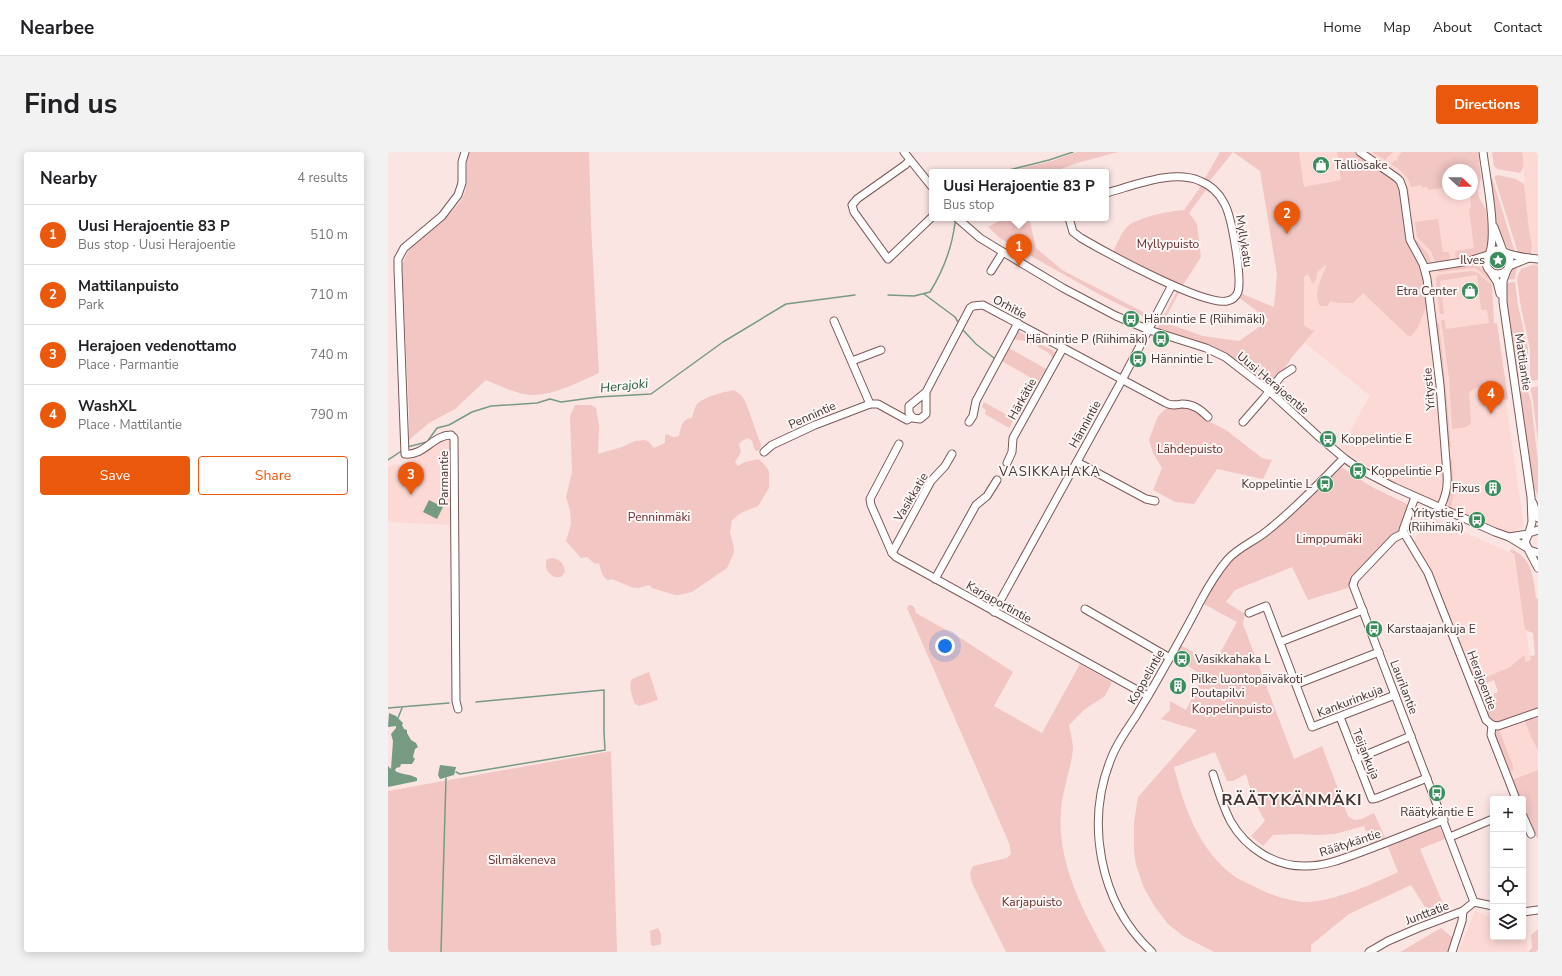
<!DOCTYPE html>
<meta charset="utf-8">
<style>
:root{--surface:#fff;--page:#f2f2f2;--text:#202124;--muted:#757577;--line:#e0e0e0;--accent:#ea580c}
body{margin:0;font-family:"Nunito Sans",sans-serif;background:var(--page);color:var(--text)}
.controls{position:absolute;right:12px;bottom:12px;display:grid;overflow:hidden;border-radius:4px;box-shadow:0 2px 10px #0003}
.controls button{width:36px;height:36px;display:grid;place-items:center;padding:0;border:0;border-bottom:1px solid var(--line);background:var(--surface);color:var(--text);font:20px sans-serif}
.compass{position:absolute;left:1054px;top:12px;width:36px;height:36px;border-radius:50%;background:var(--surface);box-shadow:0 2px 10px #0003;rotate:112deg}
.you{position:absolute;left:557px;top:494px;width:14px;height:14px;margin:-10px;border:3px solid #fff;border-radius:50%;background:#1a73e8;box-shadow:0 0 0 6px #1a73e833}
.badge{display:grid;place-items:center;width:26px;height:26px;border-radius:50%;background:var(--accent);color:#fff;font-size:13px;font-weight:700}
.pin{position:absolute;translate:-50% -33px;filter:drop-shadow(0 1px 2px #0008)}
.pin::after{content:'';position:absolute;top:21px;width:14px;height:12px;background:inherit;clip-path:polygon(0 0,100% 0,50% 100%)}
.popup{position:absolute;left:541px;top:17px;width:180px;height:52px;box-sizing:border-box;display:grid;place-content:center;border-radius:4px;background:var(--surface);filter:drop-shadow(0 1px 3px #0005);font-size:13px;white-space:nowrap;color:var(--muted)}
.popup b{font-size:15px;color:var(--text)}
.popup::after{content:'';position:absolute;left:50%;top:100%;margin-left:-8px;border:8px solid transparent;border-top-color:var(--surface)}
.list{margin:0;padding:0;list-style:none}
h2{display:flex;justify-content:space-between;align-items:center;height:52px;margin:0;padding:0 16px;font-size:17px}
h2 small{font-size:13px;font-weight:400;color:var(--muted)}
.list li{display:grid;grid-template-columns:26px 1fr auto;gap:12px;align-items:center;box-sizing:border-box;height:60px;padding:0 16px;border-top:1px solid var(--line)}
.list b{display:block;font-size:15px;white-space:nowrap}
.list p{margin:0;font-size:13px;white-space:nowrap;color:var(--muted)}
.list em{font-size:13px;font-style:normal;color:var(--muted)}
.actions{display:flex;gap:8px;padding:12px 16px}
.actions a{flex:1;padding:9px 0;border:1px solid var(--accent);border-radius:4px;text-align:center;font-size:14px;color:var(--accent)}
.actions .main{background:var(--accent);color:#fff}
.icon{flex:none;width:22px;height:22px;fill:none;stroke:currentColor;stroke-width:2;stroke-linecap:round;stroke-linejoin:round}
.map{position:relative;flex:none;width:1150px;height:800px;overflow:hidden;border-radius:4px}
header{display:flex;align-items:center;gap:24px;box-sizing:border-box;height:56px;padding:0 20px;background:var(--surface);border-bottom:1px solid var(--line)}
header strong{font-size:19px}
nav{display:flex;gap:22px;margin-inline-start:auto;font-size:14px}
.intro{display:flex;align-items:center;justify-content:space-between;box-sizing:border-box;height:96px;padding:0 24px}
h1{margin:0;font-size:28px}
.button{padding:10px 18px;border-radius:4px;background:var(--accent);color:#fff;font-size:14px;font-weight:700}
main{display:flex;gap:24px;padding:0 24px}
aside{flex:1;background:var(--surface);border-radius:4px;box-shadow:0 2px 10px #0003}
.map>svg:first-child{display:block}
.built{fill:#fdd9d5;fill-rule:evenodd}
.green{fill:#f1c6c3}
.water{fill:#779a83}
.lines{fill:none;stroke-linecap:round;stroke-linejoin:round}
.stream{stroke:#779a83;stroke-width:1.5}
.minor-casing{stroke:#785957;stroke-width:9}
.minor{stroke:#fff;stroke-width:7}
.labels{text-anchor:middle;stroke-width:4;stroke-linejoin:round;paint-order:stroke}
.poi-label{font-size:12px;fill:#413332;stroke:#fef6f5;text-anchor:start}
.street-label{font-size:12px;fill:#413332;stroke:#fef6f5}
.park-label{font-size:12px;fill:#662e2c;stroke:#fef6f5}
.water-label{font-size:13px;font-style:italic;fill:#245e3d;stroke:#fef6f5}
.neighbourhood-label{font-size:13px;letter-spacing:1px;fill:#413332;stroke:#fef6f5}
.district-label{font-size:16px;font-weight:bold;letter-spacing:1px;fill:#413332;stroke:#fef6f5}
</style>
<header>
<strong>Nearbee</strong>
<nav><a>Home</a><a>Map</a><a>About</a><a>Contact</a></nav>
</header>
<div class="intro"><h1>Find us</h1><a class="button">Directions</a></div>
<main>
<aside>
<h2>Nearby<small>4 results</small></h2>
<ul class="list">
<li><span class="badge">1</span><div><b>Uusi Herajoentie 83 P</b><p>Bus stop · Uusi Herajoentie</p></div><em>510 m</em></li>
<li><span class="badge">2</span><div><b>Mattilanpuisto</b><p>Park</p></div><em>710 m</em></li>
<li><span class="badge">3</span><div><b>Herajoen vedenottamo</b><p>Place · Parmantie</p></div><em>740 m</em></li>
<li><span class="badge">4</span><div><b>WashXL</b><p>Place · Mattilantie</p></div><em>790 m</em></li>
</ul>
<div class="actions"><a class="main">Save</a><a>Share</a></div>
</aside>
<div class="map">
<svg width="1150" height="800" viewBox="0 0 1150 800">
<rect width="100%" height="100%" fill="#fbe5e3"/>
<g class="built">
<path d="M911,0H1085L1103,132L1106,171L1136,374L1125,380L1113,379L1065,358L994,324L952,296L982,244L916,190V35ZM1060,18H1084V42H1060Z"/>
<polygon points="1134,0 1150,0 1150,144 1144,94 1139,68"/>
<polygon points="57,286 62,287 64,373 0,370 0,316 6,312 15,314"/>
<polygon points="1038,363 1125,402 1143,509 1138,510 1136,504 1122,515 1096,526 1090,521 1085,511 1080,514 1048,432 1039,414 1025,392"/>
<polygon points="1135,563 1143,585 1150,598 1150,618 1124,628 1103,573"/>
<polygon points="1087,759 1105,766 1105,785 1135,785 1135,777 1138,778 1140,800 1070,800"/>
</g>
<g class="green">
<path d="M81,0H201L203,72L211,221C191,230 169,242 146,243C130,243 113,234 98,228L67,257L41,271L21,288V260L14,113C16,110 17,105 19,102C31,80 61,69 75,45C82,32 76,15 81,0Z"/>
<polygon points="689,0 730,0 689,11 665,20 618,20 664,9"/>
<path d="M832,0H911L916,35L953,28L949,0H967L972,5L1009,31L1011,35L1018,87L1033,115L1039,153L1029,177L1023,184H1020L975,141L965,151H951L942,149L940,154H932C924,142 935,124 939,112L930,119L927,130L924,131L920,122L916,125V173L923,178H927L904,205L892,223L882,235L859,215L832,199L770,178V175L789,139L799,144L791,141L775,170L815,184L851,189L881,168L850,145L852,141L886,155L889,122L872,19L845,0L820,31L816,28Z"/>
<polygon points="984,0 1005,0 997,8"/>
<path d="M1014,0H1090L1093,26L1090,39L1091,45L1098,58L1102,89L1098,100L1087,105L1070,107L1068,105L1067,99L1086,96L1081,58L1083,54L1082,42H1084V18H1060V35L1040,38L1039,35L1034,36L1033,33L1023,35C1021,24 1012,18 1003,12L1007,8L1009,9L1010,8L1009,6Z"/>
<path d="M1104,0H1134C1135,7 1137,16 1132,21L1109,17L1106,14Z"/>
<path d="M1003,16C1018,26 1024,39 1022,56L1016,30L1003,18Z"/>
<polygon points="1110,23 1128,27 1136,32 1141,78 1144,94 1143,102 1130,101 1107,27 1107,24"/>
<path d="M1104,25L1127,100C1106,93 1105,48 1103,29Z"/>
<path d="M814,33L824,38L821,41L818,38L801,61L809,72L813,105L795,133L798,137L725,101C728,94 733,81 738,76C748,65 781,59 796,58Z"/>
<path d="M1023,62L1027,87L1040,102L1043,111C1027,105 1024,77 1022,63Z"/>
<polygon points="616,66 641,66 648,96 674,118 765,165 763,168 714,144 613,87 600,75"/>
<polygon points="1050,67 1055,100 1061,100 1062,106 1060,109 1047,110 1043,99 1029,85 1027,70"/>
<path d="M1077,113C1093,113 1096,116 1105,129C1098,128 1093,118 1086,116L1051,120L1048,117Z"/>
<polygon points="1129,113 1127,127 1118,128 1122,119"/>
<polygon points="1144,113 1150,114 1150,228 1142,229 1142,197 1133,156 1129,127 1130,123 1133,117"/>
<path d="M1084,119C1093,120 1096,129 1104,132L1106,171H1109L1120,247L1116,248L1114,239L1109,233L1088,236L1081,240L1083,271L1078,275L1064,277L1061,226L1053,168H1057L1058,177L1101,171L1099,158H1093L1089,123L1052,129L1053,138L1049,139L1048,126L1050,123Z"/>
<polygon points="1127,130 1130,154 1140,196 1139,229 1133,227 1129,223 1117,135 1117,131"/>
<polygon points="1054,144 1056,162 1052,162 1050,145"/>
<polygon points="1051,170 1058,237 1063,295 1060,295 1056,237 1048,172"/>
<polygon points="628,178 648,189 644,193 637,189 623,187"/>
<polygon points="651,191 669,201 664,206 662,202 650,195"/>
<polygon points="619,195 658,217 650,230 612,208"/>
<polygon points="1150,234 1150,290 1145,249 1142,236"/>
<polygon points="1139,236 1143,249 1150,310 1150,343 1146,336 1142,315 1132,246 1132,241 1135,237"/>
<path d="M346,238L354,244L358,251L373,293L372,298L368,299L366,296L364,289L360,286L354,289L351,292L353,300L347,310L350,314L357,310L370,307L376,312L381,319V336L370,354L353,361L344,368L342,380L346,396V401L339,416L304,440L292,443H287L264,436L261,433L250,436L243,435L224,427L220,428C213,424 213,418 211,411L207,412L199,405L193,406L178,389L183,372L182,358L178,345L184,320L182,264L187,253H203L208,256L211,273L210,302L234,295L247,289L257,288L261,290L266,296L277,291V283L278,282L285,285L291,284C293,276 293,267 304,266C305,262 306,257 308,254C313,245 336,240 346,238Z"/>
<polygon points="596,250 626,267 621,276 597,262 598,258 594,255"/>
<polygon points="782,253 813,258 822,270 838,278 874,306 884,308 875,327 829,317 806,352 787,350 765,338 774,316 765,301 761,288 770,264"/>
<polygon points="1064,307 1066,341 1063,355 1060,353 1059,350 1063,333 1061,308"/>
<path d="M953,315L984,335L1021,353L1011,379L1000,387L964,427L960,436L920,448L904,415L847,438L838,450L857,462L855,472L906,607L934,594L960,664L966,668L974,667L986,661L998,688L983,694L976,674L947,682L930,683L908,682L885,683L875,694L863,684L877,669L866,649L858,622L845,629H839L827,600L786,615C796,656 812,701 849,726C856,730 864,733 871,737C883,743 907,751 921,750C952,747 982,733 1010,720L1000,695L1051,673L1057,687L1032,697L1059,761L1042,763L1023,733L961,762L923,793V800H826L795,784L780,772L767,755L756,736L748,713L746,700V670L750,645L809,578L773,567L782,558V549L798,558L815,524L796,511V506L789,497L791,494H794L826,512L849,470L814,451L816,447L838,414Z"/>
<path d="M1123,397C1145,407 1145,425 1148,446L1150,447V558L1112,571C1098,568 1098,562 1094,550L1097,543L1101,544L1110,540L1106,528L1096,532V537H1091L1080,514L1085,511L1090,521L1094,520L1096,526L1122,515L1135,504L1136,503L1138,510L1143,508L1142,504L1147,503L1145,481L1137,478L1126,402L1122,400Z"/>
<path d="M165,406C173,408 176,412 177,420L173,425H167C159,421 156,416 159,407Z"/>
<path d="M521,453C526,453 527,456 528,461L574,487L625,520L606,554L654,581L692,512L724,530L717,544L697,557L681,573C682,580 685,589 685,597C683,618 674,638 673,660C669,709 694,758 718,800H618L584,731L582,721L585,714L619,706L623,702L621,691L519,456Z"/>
<path d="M261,520L270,548L251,554L247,552C244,544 240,535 244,527Z"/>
<polygon points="1150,564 1150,598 1143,585 1137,569"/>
<polygon points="1108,578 1112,580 1125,614 1125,619 1120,618 1107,583"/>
<polygon points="223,599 229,800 0,800 0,639"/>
<path d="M1150,618V687C1141,676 1135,661 1135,647H1132L1124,628Z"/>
<polygon points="270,776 273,782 273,792 265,794 263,793 262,779"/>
<polygon points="1053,776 1066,787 1061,800 1012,800"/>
<polygon points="1150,777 1150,800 1140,800 1144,796 1143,783"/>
</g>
<g class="water">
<polygon points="41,348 55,355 49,367 35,360"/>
<path d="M1,561L8,564L15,571L14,573L16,577L19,578V581L23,588L28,591L30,595L27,597L25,605L27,607L24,612H13L12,615L8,616L7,619C15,623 22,622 29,626V629L0,635V614L3,617L5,589L3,582L8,576V574L0,575Z"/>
<polygon points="52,613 68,615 66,623 52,627 50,623"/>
</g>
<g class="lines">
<g class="stream">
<polyline points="613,20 661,8 685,0"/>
<polyline points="536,142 567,165 570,170"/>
<path d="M500,143L526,144L542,140C555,119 564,95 567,71"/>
<polyline points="575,178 588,192 606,206"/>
<polyline points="19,295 39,290 49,276 61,273 84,260 103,254 149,251 162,247 173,250 210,245 263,242 335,190 398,152 467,143"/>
<polyline points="0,308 15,298"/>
<polyline points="0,556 61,551"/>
<polyline points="10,566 14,556"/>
<polyline points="68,620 72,622 217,598 216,580 216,538 88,550"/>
<polyline points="53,800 58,626"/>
</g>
<defs>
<g id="minor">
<polyline points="516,0 544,35"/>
<path d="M972,0L1009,26L1012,29L1015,37L1022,88L1035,112L1039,127L1052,233L1059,322C1060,335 1058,344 1052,356"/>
<path d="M1095,0C1098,25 1109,77 1102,100"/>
<polyline points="522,8 517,13 469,47 464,53 466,60 500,107 544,65"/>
<polyline points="569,66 592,86 615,100 675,136 728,164 761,178 818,196 837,205 881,239 930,284 956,306 973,318 1006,335 1107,380 1121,385 1139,396"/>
<path d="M681,66L685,80L693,86C717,100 815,154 839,149C844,148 848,145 850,140C854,126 844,64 836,51C831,41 822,33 812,29C785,17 745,34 718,41"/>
<polyline points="1106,75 1115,99"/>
<circle cx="1110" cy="110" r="12"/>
<path d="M1118,101C1127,104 1140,106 1150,107"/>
<polyline points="1121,114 1141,106"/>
<polyline points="1037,116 1081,109 1100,103"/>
<polyline points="1119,118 1115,129 1115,150 1143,345 1144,370 1141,381"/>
<polyline points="603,119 615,100"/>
<polyline points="1102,119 1109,130 1112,142"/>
<polyline points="446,169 482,252"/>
<polyline points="464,209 493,198"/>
<path d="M538,240V262L532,267L525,266L521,261V254L538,240L582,156L585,154L595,153L778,251C783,254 788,253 794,252C805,252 812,257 820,265"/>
<polyline points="581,270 585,264 588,249 630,171"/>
<polyline points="855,270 876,246 893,224 904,217"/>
<polyline points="511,292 482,347 483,353 504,401 508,405 760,544"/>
<polyline points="376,300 384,293 427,273 482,252 490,252 519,268 524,265"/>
<polyline points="689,310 758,347 767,349"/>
<polyline points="619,311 624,300 625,286 675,196"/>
<polyline points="1145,351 1150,366"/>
<polyline points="1150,378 1141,381 1137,390 1141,398 1150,401"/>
<polyline points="1016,381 1006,386 967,427 965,433 1086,750"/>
<polyline points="1016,381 1040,421 1098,568 1104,573 1110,574 1150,560"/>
<polyline points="1016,381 1015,378 1027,345"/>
<polyline points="1121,385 1140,382"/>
<polyline points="1141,399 1150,416"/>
<polyline points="504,401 543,329 557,314 564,302"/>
<polyline points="547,427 588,353 599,344 609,328"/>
<polyline points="697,457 782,506"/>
<polyline points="606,460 734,228 784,133"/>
<polyline points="861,461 878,454 924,575 1007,543"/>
<polyline points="892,490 975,458"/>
<polyline points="909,532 991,500"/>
<path d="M70,557L68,549L66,286L63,283C45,283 36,304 17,302L10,117V107L16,96L54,64L70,43L74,31V10L77,0"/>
<polyline points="952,565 984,647 989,646 1039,626"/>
<polyline points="1104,573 1103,583 1128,647"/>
<polyline points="968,607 1023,584"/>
<path d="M825,622C830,638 835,655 843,670C858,696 887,715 918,714C938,714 957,706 976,699C1003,689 1029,678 1056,668"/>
<polyline points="1135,664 1143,682"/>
<polyline points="1062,685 1105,667"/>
<polyline points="1135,760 1150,758"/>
<path d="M764,800C711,751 696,668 725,602C731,588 740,576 748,564C759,546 770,527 780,509C791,489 802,470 812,450C820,435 829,420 840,407C851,395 867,389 879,379C907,357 931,331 956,306"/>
<polyline points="981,800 1000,789 1030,776 1075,759 1086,750 1105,754"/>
<polyline points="1064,800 1074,769 1075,759"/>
</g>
</defs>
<use href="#minor" class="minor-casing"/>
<use href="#minor" class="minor"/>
</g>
<defs>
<symbol id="shop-disc" viewBox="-11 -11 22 22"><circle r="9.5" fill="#3c8d5e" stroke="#fef6f5"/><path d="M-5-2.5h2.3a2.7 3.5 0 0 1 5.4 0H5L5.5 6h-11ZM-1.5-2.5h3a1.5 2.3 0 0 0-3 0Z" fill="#fff"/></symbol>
<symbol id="sight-disc" viewBox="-11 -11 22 22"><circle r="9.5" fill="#3c8d5e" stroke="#fef6f5"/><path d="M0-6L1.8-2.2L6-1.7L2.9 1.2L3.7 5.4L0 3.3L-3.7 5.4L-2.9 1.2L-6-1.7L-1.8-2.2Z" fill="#fff"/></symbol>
<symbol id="bus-disc" viewBox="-11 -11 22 22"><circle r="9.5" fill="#3c8d5e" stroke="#fef6f5"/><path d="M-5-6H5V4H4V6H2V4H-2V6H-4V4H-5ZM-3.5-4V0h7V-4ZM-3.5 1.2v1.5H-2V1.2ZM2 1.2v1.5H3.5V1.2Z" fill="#fff"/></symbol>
<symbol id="building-disc" viewBox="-11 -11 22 22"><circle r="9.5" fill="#3c8d5e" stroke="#fef6f5"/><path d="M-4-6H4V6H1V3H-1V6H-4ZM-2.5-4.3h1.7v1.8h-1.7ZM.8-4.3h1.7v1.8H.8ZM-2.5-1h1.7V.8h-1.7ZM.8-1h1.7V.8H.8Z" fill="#fff"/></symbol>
</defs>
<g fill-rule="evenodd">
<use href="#shop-disc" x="923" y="3" width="20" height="20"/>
<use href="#sight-disc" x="1100" y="98" width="20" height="20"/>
<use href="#shop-disc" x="1072" y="129" width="20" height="20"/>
<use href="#bus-disc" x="733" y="157" width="20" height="20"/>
<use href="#bus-disc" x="763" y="177" width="20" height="20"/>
<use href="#bus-disc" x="740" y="197" width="20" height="20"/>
<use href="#bus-disc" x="930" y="277" width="20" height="20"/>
<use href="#bus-disc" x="960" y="309" width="20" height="20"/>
<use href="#bus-disc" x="927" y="322" width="20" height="20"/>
<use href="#building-disc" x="1095" y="326" width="20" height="20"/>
<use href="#bus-disc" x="1079" y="358" width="20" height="20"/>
<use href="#bus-disc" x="976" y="467" width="20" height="20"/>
<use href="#bus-disc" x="784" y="497" width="20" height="20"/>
<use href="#building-disc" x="780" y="524" width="20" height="20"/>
<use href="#bus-disc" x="1039" y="631" width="20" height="20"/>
</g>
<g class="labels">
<g class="poi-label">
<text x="946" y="17">Talliosake</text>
<text x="1097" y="112" text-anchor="end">Ilves</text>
<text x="1069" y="143" text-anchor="end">Etra Center</text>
<text x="756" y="171">Hännintie E (Riihimäki)</text>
<text x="760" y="191" text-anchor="end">Hännintie P (Riihimäki)</text>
<text x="763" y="211">Hännintie L</text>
<text x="953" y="291">Koppelintie E</text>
<text x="983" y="323">Koppelintie P</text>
<text x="924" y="336" text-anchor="end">Koppelintie L</text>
<text x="1092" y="340" text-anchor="end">Fixus</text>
<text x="1076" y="365" text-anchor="end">Yritystie E<tspan x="1076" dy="14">(Riihimäki)</tspan></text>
<text x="999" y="481">Karstaajankuja E</text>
<text x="807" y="511">Vasikkahaka L</text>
<text x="803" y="531">Pilke luontopäiväkoti<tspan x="803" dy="14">Poutapilvi</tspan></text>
<text x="1049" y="664" text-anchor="middle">Räätykäntie E</text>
</g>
<g class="street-label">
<text transform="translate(856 89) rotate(81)" y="4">Myllykatu</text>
<text transform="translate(622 155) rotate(28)" y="4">Orhitie</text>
<text transform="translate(1135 210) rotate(82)" y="4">Mattilantie</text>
<text transform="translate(885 231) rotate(40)" y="4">Uusi Herajoentie</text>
<text transform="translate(1041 237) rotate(-95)" y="4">Yritystie</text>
<text transform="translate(634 247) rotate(-61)" y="4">Härkätie</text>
<text transform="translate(424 263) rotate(-24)" y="4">Pennintie</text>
<text transform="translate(697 272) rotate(-61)" y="4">Hännintie</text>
<text transform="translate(56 326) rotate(-90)" y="4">Parmantie</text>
<text transform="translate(523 345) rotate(-59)" y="4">Vasikkatie</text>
<text transform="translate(611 450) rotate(29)" y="4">Karjaportintie</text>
<text transform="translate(758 525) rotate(-60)" y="4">Koppelintie</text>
<text transform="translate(1094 528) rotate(69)" y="4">Herajoentie</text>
<text transform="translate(1016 535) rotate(69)" y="4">Laurilantie</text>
<text transform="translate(962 549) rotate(-21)" y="4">Kankurinkuja</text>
<text transform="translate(978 602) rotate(68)" y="4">Teijankuja</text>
<text transform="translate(962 691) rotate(-18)" y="4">Räätykäntie</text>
<text transform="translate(1039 761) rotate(-21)" y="4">Junttatie</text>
</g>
<g class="park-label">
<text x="780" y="96">Myllypuisto</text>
<text x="802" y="301">Lähdepuisto</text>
<text x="271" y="369">Penninmäki</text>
<text x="941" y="391">Limppumäki</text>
<text x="844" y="561">Koppelinpuisto</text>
<text x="134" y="712">Silmäkeneva</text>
<text x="644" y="754">Karjapuisto</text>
</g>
<g class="water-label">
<text transform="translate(236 233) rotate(-6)" y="5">Herajoki</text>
</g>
<g class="neighbourhood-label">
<text x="662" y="324">VASIKKAHAKA</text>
</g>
<g class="district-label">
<text x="904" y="653">RÄÄTYKÄNMÄKI</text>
</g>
</g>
</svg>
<div class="controls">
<button>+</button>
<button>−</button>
<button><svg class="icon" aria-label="locate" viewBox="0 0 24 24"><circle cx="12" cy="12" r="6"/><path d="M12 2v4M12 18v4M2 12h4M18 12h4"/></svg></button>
<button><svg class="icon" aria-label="layers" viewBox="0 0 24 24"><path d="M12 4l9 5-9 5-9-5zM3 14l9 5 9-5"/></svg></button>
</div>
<svg class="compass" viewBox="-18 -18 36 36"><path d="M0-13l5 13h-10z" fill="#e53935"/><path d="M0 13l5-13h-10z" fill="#757577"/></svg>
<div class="you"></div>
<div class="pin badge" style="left:631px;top:115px">1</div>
<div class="popup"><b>Uusi Herajoentie 83 P</b>Bus stop</div>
<div class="pin badge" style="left:899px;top:82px">2</div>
<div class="pin badge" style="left:23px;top:343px">3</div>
<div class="pin badge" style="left:1103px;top:262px">4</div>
</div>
</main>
